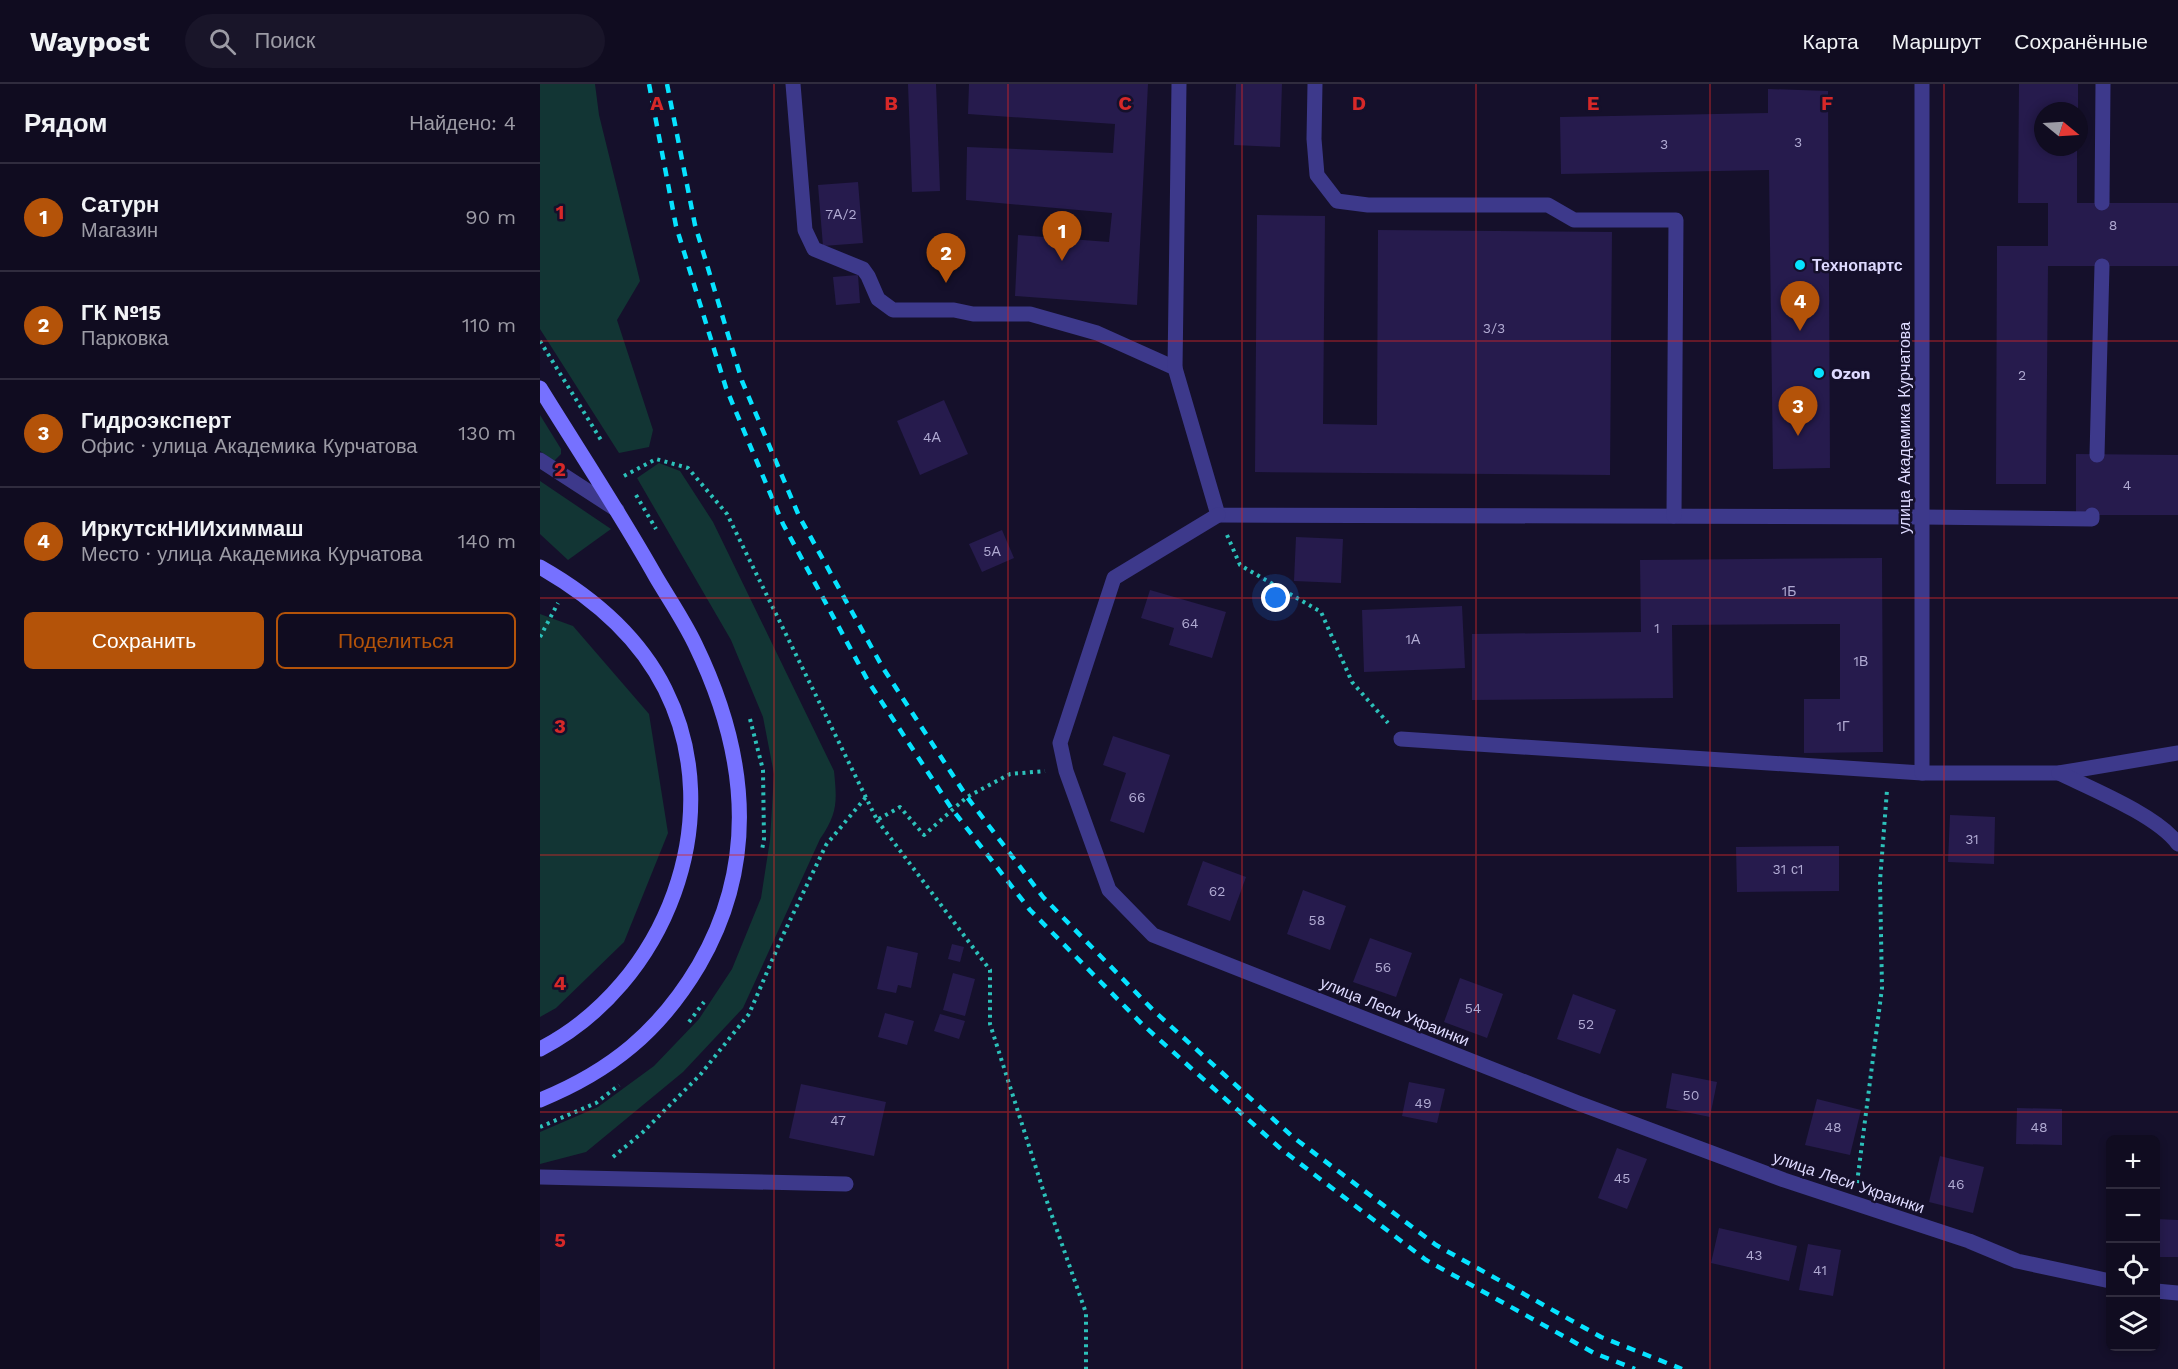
<!DOCTYPE html>
<html lang="ru">
<meta charset="utf-8">
<style>
:root{--surface:#100c20;--page:#191529;--text:#f1f3f6;--muted:#9c9ba5;--line:#302c3e;--accent:#b45309}
body{margin:0;font-family:"Work Sans",sans-serif;background:var(--page);color:var(--text)}
.controls{position:absolute;right:18px;bottom:18px;display:grid;overflow:hidden;border-radius:9px;box-shadow:0 3px 9px #0003}
.controls button{width:54px;height:54px;display:grid;place-items:center;padding:0;border:0;border-bottom:2px solid var(--line);background:var(--surface);color:var(--text);font:30px sans-serif}
.compass{position:absolute;left:1494px;top:18px;width:54px;height:54px;border-radius:50%;background:var(--surface);box-shadow:0 3px 9px #0003;rotate:108deg}
.you{position:absolute;left:736px;top:514px;width:21px;height:21px;margin:-15px;border:4px solid #fff;border-radius:50%;background:#1a73e8;box-shadow:0 0 0 9px #1a73e833}
.badge{display:grid;place-items:center;width:39px;height:39px;border-radius:50%;background:var(--accent);color:#fff;font-size:20px;font-weight:700}
.pin{position:absolute;translate:-50% -50px;filter:drop-shadow(0 2px 3px #0008)}
.pin::after{content:'';position:absolute;top:32px;width:21px;height:18px;background:inherit;clip-path:polygon(0 0,100% 0,50% 100%)}
.list{margin:0;padding:0;list-style:none}
h2{display:flex;justify-content:space-between;align-items:center;height:78px;margin:0;padding:0 24px;font-size:26px}
h2 small{font-size:20px;font-weight:400;color:var(--muted)}
.list li{display:grid;grid-template-columns:39px 1fr auto;gap:18px;align-items:center;box-sizing:border-box;height:108px;padding:0 24px;border-top:2px solid var(--line)}
.list b{display:block;font-size:22px;white-space:nowrap}
.list p{margin:0;font-size:20px;white-space:nowrap;color:var(--muted)}
.list em{font-size:20px;font-style:normal;color:var(--muted)}
.actions{display:flex;gap:12px;padding:18px 24px}
.actions a{flex:1;padding:14px 0;border:2px solid var(--accent);border-radius:9px;text-align:center;font-size:21px;color:var(--accent)}
.actions .main{background:var(--accent);color:#fff}
.icon{flex:none;width:33px;height:33px;fill:none;stroke:currentColor;stroke-width:2;stroke-linecap:round;stroke-linejoin:round}
.map{position:relative;flex:none;width:1638px;height:1285px;overflow:hidden}
header{display:flex;align-items:center;gap:36px;box-sizing:border-box;height:84px;padding:0 30px;background:var(--surface);border-bottom:2px solid var(--line)}
header strong{font-size:28px}
nav{display:flex;gap:33px;margin-inline-start:auto;font-size:21px}
.search{width:420px;height:54px;background:var(--page);display:flex;align-items:center;gap:15px;box-sizing:border-box;padding:0 21px;border-radius:33px;color:var(--muted);font-size:22px}
main{display:flex}
aside{flex:1;background:var(--surface)}
.map>svg:first-child{display:block}
.green{fill:#123534}
.building{fill:#261b4d}
.lines{fill:none;stroke-linecap:round;stroke-linejoin:round}
.path{stroke:#2cc1ba;stroke-width:4;stroke-dasharray:3 4.5;stroke-linecap:butt}
.service{stroke:#3d398b;stroke-width:15}
.minor{stroke:#3d398b;stroke-width:15}
.secondary{stroke:#7671ff;stroke-width:15}
.rail{stroke:#06e3ff;stroke-width:4.5;stroke-dasharray:9 8;stroke-linecap:butt}
.grid{fill:none;stroke:#d62828;stroke-width:1.5;stroke-opacity:0.55}
.poi-dot{fill:#06e3ff;stroke:#15102b;stroke-width:2}
.labels{text-anchor:middle;stroke-width:5;stroke-linejoin:round;paint-order:stroke}
.number-label{font-size:14px;fill:#b0aad2}
.poi-label{font-size:16px;font-weight:bold;fill:#dedaff;stroke:#15102b;text-anchor:start}
.street-label{font-size:16px;fill:#dedaff;stroke:#15102b}
.grid-label{font-size:20px;text-anchor:middle;font-weight:bold;fill:#d62828;stroke:#15102b;stroke-width:5;stroke-linejoin:round;paint-order:stroke}
</style>
<header>
<strong>Waypost</strong>
<div class="search"><svg class="icon" aria-label="search" viewBox="0 0 24 24"><circle cx="10" cy="10" r="6"/><path d="M15 15l6 6"/></svg>Поиск</div>
<nav><a>Карта</a><a>Маршрут</a><a>Сохранённые</a></nav>
</header>
<main>
<aside>
<h2>Рядом<small>Найдено: 4</small></h2>
<ul class="list">
<li><span class="badge">1</span><div><b>Сатурн</b><p>Магазин</p></div><em>90 m</em></li>
<li><span class="badge">2</span><div><b>ГК №15</b><p>Парковка</p></div><em>110 m</em></li>
<li><span class="badge">3</span><div><b>Гидроэксперт</b><p>Офис · улица Академика Курчатова</p></div><em>130 m</em></li>
<li><span class="badge">4</span><div><b>ИркутскНИИхиммаш</b><p>Место · улица Академика Курчатова</p></div><em>140 m</em></li>
</ul>
<div class="actions"><a class="main">Сохранить</a><a>Поделиться</a></div>
</aside>
<div class="map">
<svg width="1638" height="1285" viewBox="0 0 1638 1285">
<rect width="100%" height="100%" fill="#15102b"/>
<g class="green">
<polygon points="0,0 55,0 59,31 100,197 77,236 113,346 109,363 79,369 0,245"/>
<polygon points="0,331 21,365 21,370 14,377 0,367"/>
<path d="M119,379L140,387L173,438L294,687C297,717 298,729 280,755L203,924L143,988L46,1068L0,1080V1048L58,1023L114,982L159,935L192,885L221,814L230,756L234,690L223,633L191,556L97,394Z"/>
<polygon points="0,397 71,445 28,476 0,450"/>
<polygon points="0,530 33,542 109,630 128,749 84,858 16,924 0,933"/>
</g>
<g class="building">
<polygon points="368,0 396,0 400,107 372,108"/>
<polygon points="429,0 608,0 597,221 475,212 478,151 569,158 572,129 426,116 427,63 573,69 575,40 428,30"/>
<polygon points="696,0 742,0 740,63 694,61"/>
<polygon points="1479,0 1538,0 1538,27 1503,27 1503,63 1537,63 1537,119 1638,119 1638,182 1508,182 1506,400 1456,400 1457,162 1508,162 1508,119 1478,119"/>
<polygon points="1228,5 1288,7 1290,384 1233,385 1229,86 1021,90 1020,33 1228,29"/>
<polygon points="318,98 323,159 283,162 278,101"/>
<polygon points="717,131 785,132 783,340 837,341 838,146 1072,148 1070,391 715,388"/>
<polygon points="318,191 320,219 296,221 293,193"/>
<polygon points="404,316 428,370 380,391 357,337"/>
<polygon points="1536,370 1638,371 1638,431 1536,431"/>
<polygon points="462,446 474,474 442,488 429,460"/>
<polygon points="756,453 803,455 801,499 754,497"/>
<polygon points="1342,474 1343,668 1264,669 1264,615 1300,615 1300,540 1132,541 1133,614 932,616 932,550 1101,548 1100,476"/>
<polygon points="610,506 686,528 672,574 629,561 634,544 601,534"/>
<polygon points="922,522 925,584 824,588 822,526"/>
<polygon points="573,652 630,671 604,749 570,737 586,689 563,681"/>
<polygon points="1410,731 1455,733 1454,780 1408,778"/>
<polygon points="1299,762 1299,807 1197,808 1196,763"/>
<polygon points="663,777 706,793 690,837 647,821"/>
<polygon points="763,806 806,822 790,866 747,850"/>
<polygon points="830,854 872,869 856,913 813,898"/>
<polygon points="412,860 424,863 420,878 408,875"/>
<polygon points="347,862 378,869 371,904 358,901 356,909 337,905"/>
<polygon points="413,889 435,895 425,932 403,926"/>
<polygon points="920,894 963,910 947,954 904,938"/>
<polygon points="1033,910 1076,926 1060,970 1017,955"/>
<polygon points="345,929 374,937 367,961 338,953"/>
<polygon points="400,930 425,937 419,955 394,947"/>
<polygon points="1132,989 1177,998 1170,1033 1126,1024"/>
<polygon points="869,998 905,1005 897,1039 862,1032"/>
<polygon points="261,1000 346,1018 334,1072 249,1054"/>
<polygon points="1277,1015 1321,1026 1310,1071 1265,1061"/>
<polygon points="1477,1024 1522,1025 1522,1061 1476,1060"/>
<polygon points="1077,1064 1107,1075 1087,1125 1058,1114"/>
<polygon points="1400,1072 1444,1083 1433,1129 1389,1118"/>
<polygon points="1616,1135 1638,1136 1638,1173 1616,1173"/>
<polygon points="1179,1144 1257,1162 1249,1197 1171,1179"/>
<polygon points="1268,1160 1301,1166 1293,1212 1259,1206"/>
</g>
<g class="lines">
<g class="path">
<polyline points="0,257 61,356"/>
<polyline points="84,392 116,375 148,384 187,430 337,736 360,723 384,751 427,713 470,690 505,687"/>
<polyline points="96,411 116,445"/>
<polyline points="687,451 700,481 781,528 812,598 848,639"/>
<polyline points="0,553 18,519"/>
<polyline points="210,635 223,686 224,755 222,766"/>
<polyline points="337,736 450,886 450,940 504,1109 546,1229 546,1285"/>
<polyline points="149,938 164,918"/>
<polyline points="0,1043 56,1019 79,1001"/>
<polyline points="73,1073 103,1048 160,991 209,930 243,851 286,761 326,713"/>
<polyline points="1317,1099 1342,904 1340,797 1347,706"/>
</g>
<g class="service">
<polyline points="253,0 265,146 274,165 323,185 328,192 338,215 353,226 414,226 433,230 490,230 557,249 635,284"/>
<polyline points="639,0 635,284 678,431 1382,433 1552,435 1552,431"/>
<polyline points="775,0 774,55 777,91 797,117 828,121 1008,121 1034,136 1136,136 1134,432"/>
<polyline points="1562,119 1563,0"/>
<polyline points="1557,371 1562,182"/>
<polyline points="0,376 77,426"/>
<polyline points="861,655 1382,689"/>
<polyline points="0,1093 306,1100"/>
</g>
<g class="minor">
<polyline points="1382,0 1382,689 1519,689 1638,669"/>
<polyline points="678,431 574,494 520,659 526,687 569,806 613,851 1038,1019 1244,1096 1429,1157 1477,1177 1570,1197"/>
<path d="M1519,689C1552,705 1618,732 1638,760"/>
<polyline points="1616,1207 1638,1209"/>
</g>
<g class="secondary">
<path d="M0,304C39,367 80,429 116,493C129,515 144,537 155,560C206,665 220,776 159,881C120,947 71,987 0,1016"/>
<path d="M0,483C51,512 98,551 125,605C190,734 126,900 0,965"/>
</g>
<g class="rail">
<polyline points="109,0 136,142 186,304 243,440 328,597 412,725 490,826 602,940 741,1065 886,1176 1054,1269 1095,1285"/>
<polyline points="127,0 155,141 202,297 259,432 343,584 427,713 503,813 614,927 753,1053 896,1161 1061,1253 1142,1285"/>
</g>
</g>
<path class="grid" d="M234,0V1285M468,0V1285M702,0V1285M936,0V1285M1170,0V1285M1404,0V1285M0,257H1638M0,514H1638M0,771H1638M0,1028H1638"/>
<g class="poi-dot">
<circle cx="1260" cy="181" r="6"/>
<circle cx="1279" cy="289" r="6"/>
</g>
<g class="labels">
<g class="number-label">
<text x="1258" y="63">3</text>
<text x="1124" y="65">3</text>
<text x="301" y="135">7А/2</text>
<text x="1573" y="146">8</text>
<text x="954" y="249">3/3</text>
<text x="1482" y="296">2</text>
<text x="392" y="358">4А</text>
<text x="1587" y="406">4</text>
<text x="452" y="472">5А</text>
<text x="1249" y="512">1Б</text>
<text x="650" y="544">64</text>
<text x="1117" y="549">1</text>
<text x="873" y="560">1А</text>
<text x="1321" y="582">1В</text>
<text x="1303" y="647">1Г</text>
<text x="597" y="718">66</text>
<text x="1432" y="760">31</text>
<text x="1248" y="790">31 с1</text>
<text x="677" y="812">62</text>
<text x="777" y="841">58</text>
<text x="843" y="888">56</text>
<text x="933" y="929">54</text>
<text x="1046" y="945">52</text>
<text x="1151" y="1016">50</text>
<text x="883" y="1024">49</text>
<text x="298" y="1041">47</text>
<text x="1293" y="1048">48</text>
<text x="1499" y="1048">48</text>
<text x="1082" y="1099">45</text>
<text x="1416" y="1105">46</text>
<text x="1214" y="1176">43</text>
<text x="1280" y="1191">41</text>
</g>
<g class="poi-label">
<text x="1272" y="187">Технопартс</text>
<text x="1291" y="295">Ozon</text>
</g>
<g class="street-label">
<text transform="translate(1364 344) rotate(-90)" y="6">улица Академика Курчатова</text>
<text transform="translate(855 927) rotate(22)" y="6">улица Леси Украинки</text>
<text transform="translate(1309 1098) rotate(19)" y="6">улица Леси Украинки</text>
</g>
</g>
<g class="grid-label">
<text x="117" y="26">A</text>
<text x="351" y="26">B</text>
<text x="585" y="26">C</text>
<text x="819" y="26">D</text>
<text x="1053" y="26">E</text>
<text x="1287" y="26">F</text>
<text x="20" y="135">1</text>
<text x="20" y="392">2</text>
<text x="20" y="649">3</text>
<text x="20" y="906">4</text>
<text x="20" y="1163">5</text>
</g>
</svg>
<div class="controls">
<button>+</button>
<button>−</button>
<button><svg class="icon" aria-label="locate" viewBox="0 0 24 24"><circle cx="12" cy="12" r="6"/><path d="M12 2v4M12 18v4M2 12h4M18 12h4"/></svg></button>
<button><svg class="icon" aria-label="layers" viewBox="0 0 24 24"><path d="M12 4l9 5-9 5-9-5zM3 14l9 5 9-5"/></svg></button>
</div>
<svg class="compass" viewBox="-18 -18 36 36"><path d="M0-13l5 13h-10z" fill="#e53935"/><path d="M0 13l5-13h-10z" fill="#9c9ba5"/></svg>
<div class="you"></div>
<div class="pin badge" style="left:522px;top:177px">1</div>
<div class="pin badge" style="left:406px;top:199px">2</div>
<div class="pin badge" style="left:1258px;top:352px">3</div>
<div class="pin badge" style="left:1260px;top:247px">4</div>
</div>
</main>
